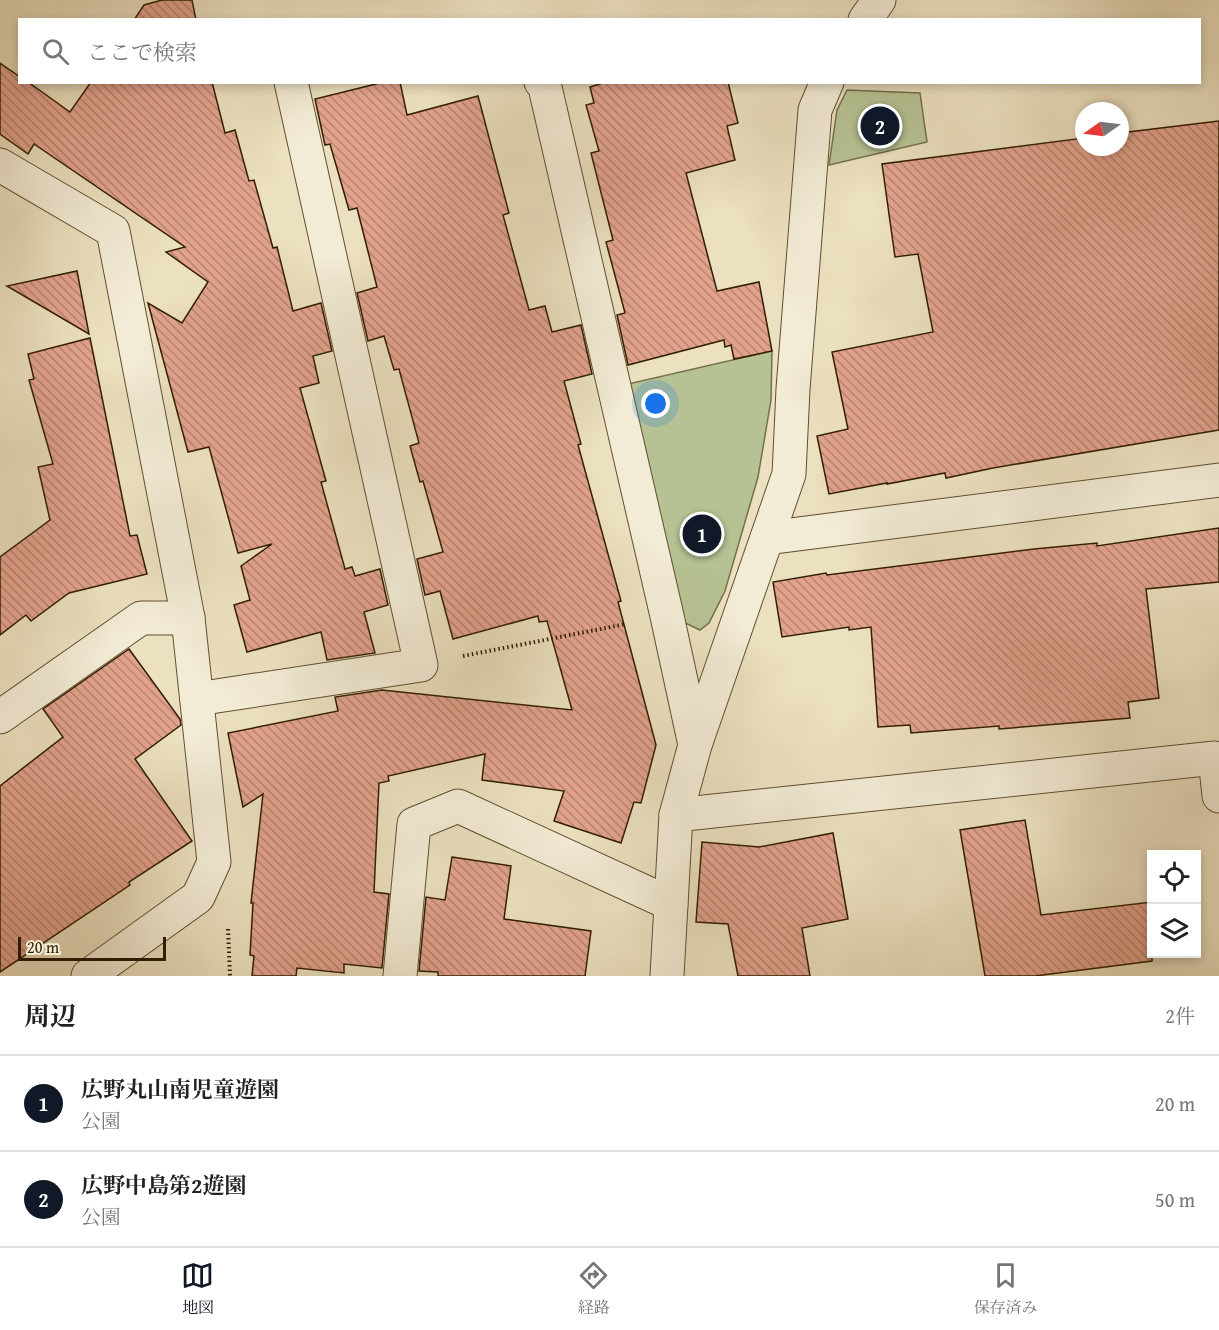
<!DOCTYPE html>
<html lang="ja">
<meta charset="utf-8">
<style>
:root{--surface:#fff;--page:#f6f6f6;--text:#222;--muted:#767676;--line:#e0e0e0;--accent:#111827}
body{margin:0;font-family:"Gentium Book Plus","Noto Serif JP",serif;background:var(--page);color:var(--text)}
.controls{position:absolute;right:18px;bottom:18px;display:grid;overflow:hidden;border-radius:0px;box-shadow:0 3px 9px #0003}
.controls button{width:54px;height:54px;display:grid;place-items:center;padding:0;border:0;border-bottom:2px solid var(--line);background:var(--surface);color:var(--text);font:30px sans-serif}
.compass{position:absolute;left:1075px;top:102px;width:54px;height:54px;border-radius:50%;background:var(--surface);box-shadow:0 3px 9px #0003;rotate:256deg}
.scale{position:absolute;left:18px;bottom:15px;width:148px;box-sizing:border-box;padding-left:6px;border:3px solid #311e01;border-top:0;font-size:16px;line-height:21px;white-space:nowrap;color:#311e01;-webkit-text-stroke:4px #f2ebd5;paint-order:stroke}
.you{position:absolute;left:656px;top:404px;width:21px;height:21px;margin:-15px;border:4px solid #fff;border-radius:50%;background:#1a73e8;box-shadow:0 0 0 9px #1a73e833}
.badge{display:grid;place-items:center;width:39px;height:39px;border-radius:50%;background:var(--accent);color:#fff;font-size:20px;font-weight:700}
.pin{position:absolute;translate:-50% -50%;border:3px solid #fff;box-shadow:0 2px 6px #0006}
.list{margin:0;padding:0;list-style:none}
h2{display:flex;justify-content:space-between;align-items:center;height:78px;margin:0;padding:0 24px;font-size:26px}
h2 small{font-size:20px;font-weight:400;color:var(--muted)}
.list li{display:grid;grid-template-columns:39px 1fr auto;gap:18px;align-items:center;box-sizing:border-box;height:96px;padding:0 24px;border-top:2px solid var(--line)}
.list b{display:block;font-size:22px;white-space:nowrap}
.list p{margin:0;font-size:20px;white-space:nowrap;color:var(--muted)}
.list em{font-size:20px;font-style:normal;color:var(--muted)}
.icon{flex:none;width:33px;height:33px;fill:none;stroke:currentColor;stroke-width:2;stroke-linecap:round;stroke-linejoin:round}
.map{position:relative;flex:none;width:1219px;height:976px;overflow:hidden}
.search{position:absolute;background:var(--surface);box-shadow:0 3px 9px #0003;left:18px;right:18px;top:18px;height:66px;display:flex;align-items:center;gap:15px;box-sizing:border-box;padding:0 21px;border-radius:0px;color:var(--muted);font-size:22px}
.sheet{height:270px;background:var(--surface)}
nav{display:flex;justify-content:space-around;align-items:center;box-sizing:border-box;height:84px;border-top:2px solid var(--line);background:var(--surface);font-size:16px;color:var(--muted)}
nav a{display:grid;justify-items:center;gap:3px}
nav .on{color:var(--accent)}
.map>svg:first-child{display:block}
.park{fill:#b6c293;stroke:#74704a;stroke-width:1.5}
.building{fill:url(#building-back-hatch);stroke:#311e01;stroke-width:1.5}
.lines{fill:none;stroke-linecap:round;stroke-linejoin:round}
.minor-casing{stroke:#604e30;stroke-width:35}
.path{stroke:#311e01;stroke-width:4;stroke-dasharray:1.5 3;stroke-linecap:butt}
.minor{stroke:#f2ebd5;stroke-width:33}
</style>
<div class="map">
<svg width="1219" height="976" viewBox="0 0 1219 976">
<defs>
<pattern id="building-back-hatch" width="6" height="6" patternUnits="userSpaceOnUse" patternTransform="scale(1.5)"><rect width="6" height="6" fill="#e2a28c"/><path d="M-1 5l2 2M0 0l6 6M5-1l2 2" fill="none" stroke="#b88370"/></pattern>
</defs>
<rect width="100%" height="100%" fill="#ebe0bf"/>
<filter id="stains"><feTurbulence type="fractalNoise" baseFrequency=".00333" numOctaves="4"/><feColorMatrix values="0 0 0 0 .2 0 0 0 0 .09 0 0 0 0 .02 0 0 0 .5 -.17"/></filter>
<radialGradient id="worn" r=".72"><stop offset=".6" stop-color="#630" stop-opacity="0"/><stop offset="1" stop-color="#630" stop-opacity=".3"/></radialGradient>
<g class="park">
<polygon points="847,90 920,93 927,142 829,165 837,110"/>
<polygon points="772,351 771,400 758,477 725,591 709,623 700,630 681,621 628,384"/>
</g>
<g class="building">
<polygon points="162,0 192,0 196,20 134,20 144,5"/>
<polygon points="0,63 20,77 20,82 28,82 70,112 91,82 212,82 225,133 235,130 249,181 254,180 273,248 277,247 293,311 321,303 332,351 313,356 319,383 300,388 326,481 321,482 345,569 352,567 355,576 380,569 388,605 364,612 375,653 327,660 321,632 247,652 234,605 250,600 241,566 272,544 238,553 209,447 188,452 148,303 182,323 208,282 166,252 185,247 34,144 28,154 0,134"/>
<polygon points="384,82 400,82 407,115 478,96 509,213 503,215 529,310 545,306 552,332 581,325 592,374 564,381 581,444 578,445 621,601 618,602 656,745 641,803 634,802 621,843 554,821 564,791 482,780 485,754 388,776 389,781 379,783 374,892 389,894 382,968 344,964 344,973 297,968 296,976 252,976 254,956 250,955 253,903 251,903 263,794 243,807 228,733 338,711 335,697 382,690 572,710 547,621 539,622 538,616 453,639 440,591 425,595 417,559 443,552 423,481 420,482 410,446 419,443 399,369 394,370 384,336 368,341 357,293 377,287 357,208 349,210 330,144 325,145 315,99"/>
<polygon points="606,82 728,82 738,123 727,126 735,160 686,173 717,291 759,282 772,351 734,359 731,345 725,347 724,340 628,365 617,315 625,313 606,242 613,240 591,153 599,151 586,105 594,103 590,87"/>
<polygon points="1219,121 1219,430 993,468 946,478 945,473 887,484 887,483 829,494 817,436 848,429 832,352 933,332 918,254 895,257 882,164 1084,138 1084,147 1120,147 1120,133"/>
<polygon points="77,271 89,334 7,286"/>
<polygon points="90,338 130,536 137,535 147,574 69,593 31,621 26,615 0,635 0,557 50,520 38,467 53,464 29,380 34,379 28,354"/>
<polygon points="1219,528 1219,582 1146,589 1159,698 1128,702 1130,718 999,729 999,726 911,733 910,725 878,727 871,627 849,630 849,627 782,637 773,582 826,573 827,575 1034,549 1097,543 1097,546"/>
<polygon points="129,649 180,719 181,725 135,759 192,841 129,882 130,885 0,972 0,786 63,737 43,709"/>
<polygon points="1025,820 1041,915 1152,902 1152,961 1035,976 985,976 960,830"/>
<polygon points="833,833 848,919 802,928 810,976 738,976 728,924 696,922 702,842 759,847"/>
<polygon points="452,857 511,866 504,919 591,931 585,976 438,976 438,972 419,971 426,897 445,900"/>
</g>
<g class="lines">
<defs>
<g id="minor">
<polyline points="865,20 879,0"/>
<polyline points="541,82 544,83 667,616 695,745"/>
<polyline points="0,165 113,231 188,618 214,862 198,897 88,976"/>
<polyline points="767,538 1219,480"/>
<polyline points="197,699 421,665 291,82"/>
<polyline points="0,717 141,618 188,618"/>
<polyline points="676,815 1215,758 1219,796"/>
<polyline points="400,976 414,824 458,806 671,904"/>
<polyline points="667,976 676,815 695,745 789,474 793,389 815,110 827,82"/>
</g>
</defs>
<use href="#minor" class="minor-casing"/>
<g class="path">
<polyline points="463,656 626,624"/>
<polyline points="228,929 230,976"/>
</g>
<use href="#minor" class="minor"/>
</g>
<rect width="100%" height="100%" filter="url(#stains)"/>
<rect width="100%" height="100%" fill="url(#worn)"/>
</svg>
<div class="controls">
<button><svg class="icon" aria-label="locate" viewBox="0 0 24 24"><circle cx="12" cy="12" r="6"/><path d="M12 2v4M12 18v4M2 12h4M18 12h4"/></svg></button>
<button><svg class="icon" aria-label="layers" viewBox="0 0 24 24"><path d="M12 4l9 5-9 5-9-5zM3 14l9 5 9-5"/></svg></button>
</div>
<svg class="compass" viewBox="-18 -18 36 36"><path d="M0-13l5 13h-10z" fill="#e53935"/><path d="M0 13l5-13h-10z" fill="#767676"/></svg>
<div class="scale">20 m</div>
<div class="you"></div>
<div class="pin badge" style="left:702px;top:534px">1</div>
<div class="pin badge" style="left:880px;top:126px">2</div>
<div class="search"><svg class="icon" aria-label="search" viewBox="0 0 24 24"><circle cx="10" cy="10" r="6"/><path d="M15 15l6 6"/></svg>ここで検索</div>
</div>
<section class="sheet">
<h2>周辺<small>2件</small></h2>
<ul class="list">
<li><span class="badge">1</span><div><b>広野丸山南児童遊園</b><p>公園</p></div><em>20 m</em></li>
<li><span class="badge">2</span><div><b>広野中島第2遊園</b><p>公園</p></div><em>50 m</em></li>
</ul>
</section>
<nav>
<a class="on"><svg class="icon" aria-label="map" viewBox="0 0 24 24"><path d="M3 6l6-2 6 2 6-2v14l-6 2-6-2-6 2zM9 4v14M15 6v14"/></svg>地図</a>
<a><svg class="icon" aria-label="directions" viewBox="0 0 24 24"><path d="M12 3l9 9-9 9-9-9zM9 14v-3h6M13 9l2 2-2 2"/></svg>経路</a>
<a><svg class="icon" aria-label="saved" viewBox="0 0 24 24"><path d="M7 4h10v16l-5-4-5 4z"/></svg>保存済み</a>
</nav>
